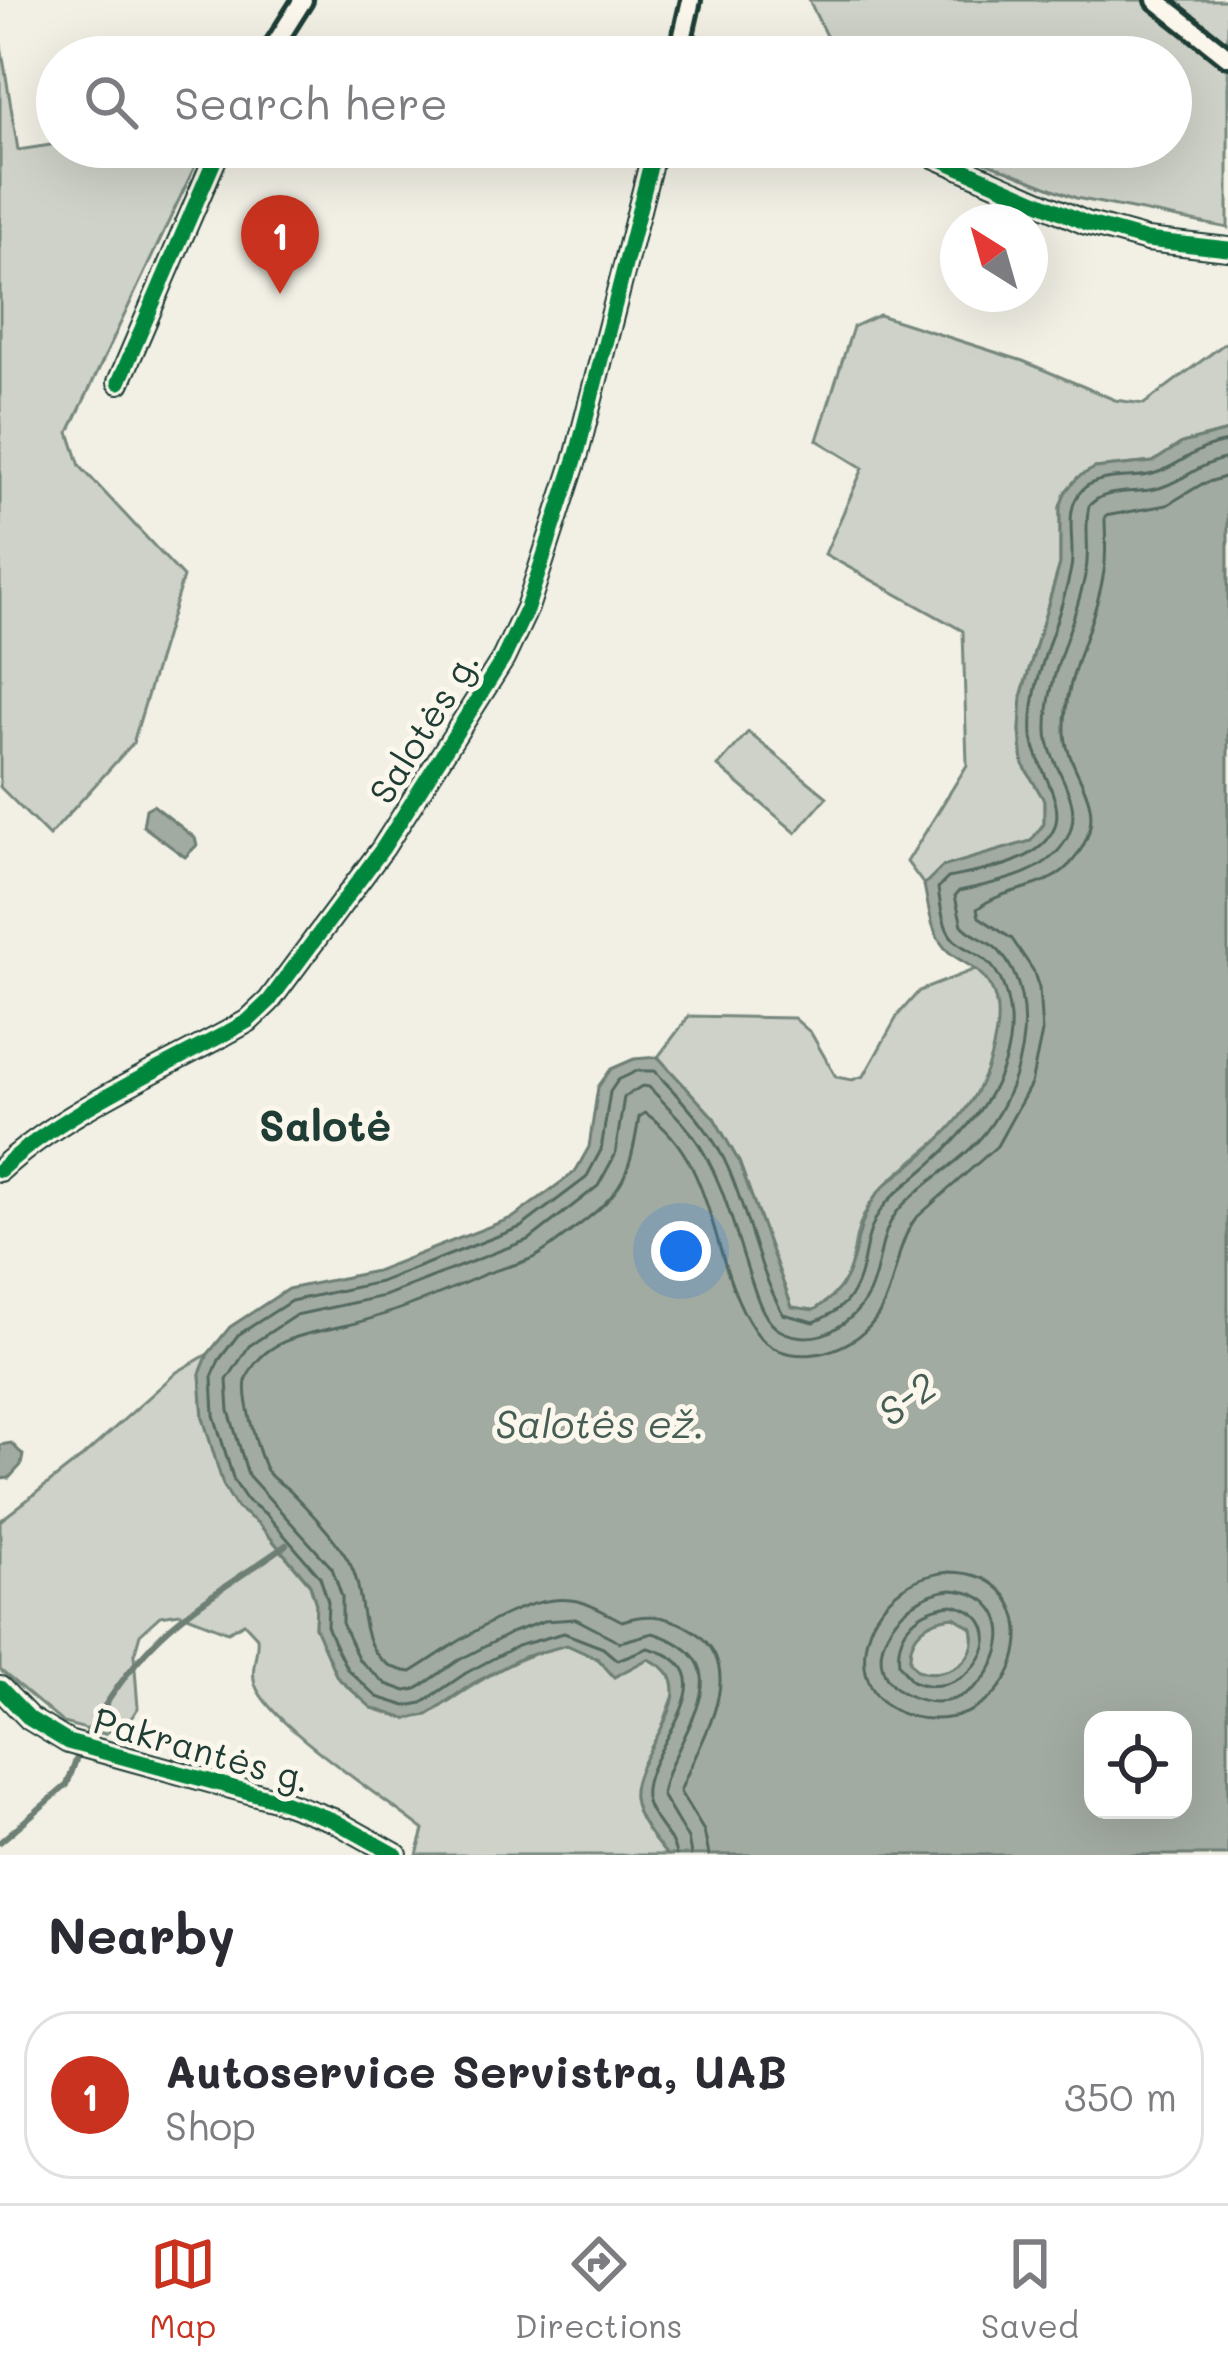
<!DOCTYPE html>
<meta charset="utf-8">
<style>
:root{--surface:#fff;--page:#f7f7f7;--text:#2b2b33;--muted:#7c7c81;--line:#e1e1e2;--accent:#c8321e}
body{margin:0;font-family:Mali,sans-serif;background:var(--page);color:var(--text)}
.controls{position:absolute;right:36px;bottom:36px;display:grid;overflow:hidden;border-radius:24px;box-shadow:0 12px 48px #0002}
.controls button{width:108px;height:108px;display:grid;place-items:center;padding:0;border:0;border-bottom:3px solid var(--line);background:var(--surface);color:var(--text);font:60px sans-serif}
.compass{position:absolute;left:940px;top:204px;width:108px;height:108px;border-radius:50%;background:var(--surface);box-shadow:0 12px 48px #0002;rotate:323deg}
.you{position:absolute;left:681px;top:1251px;width:42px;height:42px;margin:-30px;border:9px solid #fff;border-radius:50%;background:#1a73e8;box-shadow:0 0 0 18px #1a73e833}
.badge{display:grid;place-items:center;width:78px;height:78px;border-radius:50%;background:var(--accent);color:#fff;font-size:39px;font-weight:700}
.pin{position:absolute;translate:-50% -99px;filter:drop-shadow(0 3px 6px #0008)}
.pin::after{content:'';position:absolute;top:63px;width:42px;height:36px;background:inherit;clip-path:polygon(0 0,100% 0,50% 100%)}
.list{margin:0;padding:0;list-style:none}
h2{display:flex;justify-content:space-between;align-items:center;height:156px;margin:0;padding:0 48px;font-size:51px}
h2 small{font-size:39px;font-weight:400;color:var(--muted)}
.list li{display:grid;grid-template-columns:78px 1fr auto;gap:36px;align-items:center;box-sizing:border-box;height:168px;margin:0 24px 24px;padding:0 24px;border:3px solid var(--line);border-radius:48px}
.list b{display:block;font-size:45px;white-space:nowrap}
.list p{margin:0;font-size:39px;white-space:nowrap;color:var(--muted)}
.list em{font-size:39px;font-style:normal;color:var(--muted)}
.icon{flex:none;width:66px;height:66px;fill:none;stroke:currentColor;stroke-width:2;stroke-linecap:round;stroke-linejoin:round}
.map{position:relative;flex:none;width:1228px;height:1855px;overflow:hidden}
.search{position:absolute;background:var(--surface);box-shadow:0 12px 48px #0002;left:36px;right:36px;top:36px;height:132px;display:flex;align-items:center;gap:30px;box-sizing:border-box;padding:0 42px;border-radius:66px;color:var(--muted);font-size:45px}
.sheet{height:348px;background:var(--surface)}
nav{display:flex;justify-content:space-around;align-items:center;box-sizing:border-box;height:168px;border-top:3px solid var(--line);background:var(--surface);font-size:33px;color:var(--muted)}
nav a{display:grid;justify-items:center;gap:6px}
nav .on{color:var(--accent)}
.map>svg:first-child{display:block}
.green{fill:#cfd2c8;stroke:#77887e;stroke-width:3}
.water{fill:#a2aba1;stroke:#6e7f75;stroke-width:3;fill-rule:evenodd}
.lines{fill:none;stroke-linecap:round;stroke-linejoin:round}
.shore{stroke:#536960;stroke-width:3}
.stream{stroke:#6e7f75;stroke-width:6}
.minor-casing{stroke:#1f3d34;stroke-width:26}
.minor{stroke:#fbf7ec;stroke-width:16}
.cycleway-casing{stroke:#fbf7ec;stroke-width:22}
.cycleway{stroke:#00873e;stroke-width:15}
.labels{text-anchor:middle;stroke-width:10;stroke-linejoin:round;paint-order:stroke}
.street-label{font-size:36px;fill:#1f3d34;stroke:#fbf7ec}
.water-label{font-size:39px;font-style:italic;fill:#465e55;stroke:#fbf7ec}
.quarter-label{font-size:42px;font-weight:bold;fill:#1f3d34;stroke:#fbf7ec}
</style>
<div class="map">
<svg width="1228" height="1855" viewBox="0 0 1228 1855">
<rect width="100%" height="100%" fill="#f2f0e5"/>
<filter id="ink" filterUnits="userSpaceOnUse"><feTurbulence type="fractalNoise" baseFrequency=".00833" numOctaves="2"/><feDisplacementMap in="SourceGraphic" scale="24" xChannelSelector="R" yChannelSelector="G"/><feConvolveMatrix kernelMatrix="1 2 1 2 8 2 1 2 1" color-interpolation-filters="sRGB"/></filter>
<g filter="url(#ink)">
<g class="green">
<polygon points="809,0 1228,0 1228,228 1076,198 948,147 1171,147 1171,57 842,57 826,36"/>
<polygon points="0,39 18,150 57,144 57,147 204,147 69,432 80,466 183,577 133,743 49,836 0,787"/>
<polygon points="879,315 1023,361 1115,400 1144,404 1228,341 1228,431 1182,443 1153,462 1095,468 1066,491 1060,507 1060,564 1022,693 1020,731 1023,764 1044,800 1044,823 1031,841 942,867 924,885 907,862 967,765 963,631 825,554 863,468 817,440 853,327"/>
<polygon points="748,732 827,797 796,833 718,766"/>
<path d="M978,968C983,976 990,984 993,992C1009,1029 981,1101 953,1127C925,1154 886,1176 867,1209C843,1252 867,1278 814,1311L792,1307L739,1162L714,1118L658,1057L689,1016L794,1018L811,1033L836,1077L852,1080L864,1076L898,1015L919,991Z"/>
<path d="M208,1354L200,1374L203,1418L237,1508L258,1523L310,1585L316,1604L315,1627L337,1677L372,1708L427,1715C472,1687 513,1654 567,1645L598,1659H648L666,1667L674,1676V1695L662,1727L652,1837L667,1855H417L424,1830C387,1800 268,1724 255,1684C250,1667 259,1653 257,1637L244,1623L228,1632L180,1613L160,1616L140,1634L134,1655L138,1708L129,1721L104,1734L63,1723L0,1670V1521L81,1458L177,1372Z"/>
<path d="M954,1617L972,1628C981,1662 944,1680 917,1670L910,1662C908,1633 928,1619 954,1617Z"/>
</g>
<g class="water">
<path d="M1228,431V1855H667C655,1841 636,1818 634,1798C629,1753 716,1687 648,1659L614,1677L598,1659L567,1645L523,1657L472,1684L427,1715L406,1719L372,1708L337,1677L315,1627L316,1604L310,1584L258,1523L237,1508L223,1485L203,1418L200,1374L208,1354L230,1327L288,1289L376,1271L514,1217L575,1172L589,1147L598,1087L611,1069L634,1059L658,1057L714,1118L739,1162L792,1307L814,1310C868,1278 845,1237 878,1193C887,1181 902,1173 913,1163C953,1130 984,1095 994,1043C998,1025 1000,1005 991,988C981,968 967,966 950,953C931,937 929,908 924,885L942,867L1031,841L1044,824V800L1023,764L1020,731L1022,694L1060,564V507L1066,491L1078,477L1095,468L1153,462L1182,443ZM954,1617L972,1628C981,1662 944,1680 917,1670L910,1661C908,1633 928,1619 954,1617ZM1183,1720V1810H1093V1720Z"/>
<polygon points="153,805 195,838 197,845 185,857 143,826 146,809"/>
<polygon points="11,1443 23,1455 21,1465 9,1478 0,1479 0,1445"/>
</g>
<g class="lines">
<g class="shore">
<path d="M949,1572C1056,1573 1030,1723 930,1719C831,1715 850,1581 949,1572Z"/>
<path d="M951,1590C1046,1596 989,1731 910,1696C850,1670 893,1595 951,1590Z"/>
<path d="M952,1605C1023,1619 970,1706 912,1681L899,1664C895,1629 919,1608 952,1605Z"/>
<path d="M676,1855C673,1834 649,1819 646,1797C640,1751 741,1671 648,1648L617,1660L603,1648L564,1633L517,1646L466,1673L422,1703L406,1706L377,1697L347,1669L335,1645L327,1626L328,1602L320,1577L267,1515L246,1499L234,1481L214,1415L212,1377L219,1360L238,1335L291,1301L380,1282L521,1227L586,1178L601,1150L610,1092L618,1080L637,1071H655C683,1102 713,1131 729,1170C749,1217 758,1269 783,1314L814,1322C879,1297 852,1251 881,1210C892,1194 906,1185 921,1172C966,1134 1014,1081 1010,1018C1008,994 1000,967 978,955C968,949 955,944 949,933C942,921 940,902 938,888L948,878C981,871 1037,864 1053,831C1068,802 1035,767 1032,736C1028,678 1061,624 1071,568C1076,543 1062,509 1083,489C1101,473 1131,480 1153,474C1179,467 1195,446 1228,442"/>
<path d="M691,1855L688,1839L662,1795C670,1737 754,1664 653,1633L620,1642L576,1619L544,1621L513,1632L459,1660L417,1689L406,1691L386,1684L359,1660L349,1639L342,1623V1597L332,1568L248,1475L229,1411L227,1380L249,1346L296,1315L384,1296L530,1239L598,1186L615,1155L624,1097L642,1086L649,1087C663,1102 679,1117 692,1134C722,1175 734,1229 750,1277C756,1294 763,1322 781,1331C797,1339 818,1339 833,1330C894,1295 866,1246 901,1207C923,1183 954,1167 977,1142C1020,1097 1045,1001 999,951C988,939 972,937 962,925L955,896L959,891C996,883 1052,874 1069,834C1085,796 1047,766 1047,730C1046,674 1077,624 1086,570C1090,549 1084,527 1089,506C1104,488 1133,494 1155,489C1180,484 1199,463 1228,458"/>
<path d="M709,1855L704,1831L680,1792C697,1743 758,1664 685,1626C663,1615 645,1613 622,1621C608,1614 593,1605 578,1601C524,1589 454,1646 411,1672C350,1664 371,1599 349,1562C335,1537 311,1512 291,1492C282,1483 270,1479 265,1467C258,1450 240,1394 247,1378C265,1334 318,1333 356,1323C399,1311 436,1296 476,1278C492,1270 511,1267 528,1260C542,1255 553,1244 566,1235C619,1196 629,1183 639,1117L645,1113C718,1160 709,1265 755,1331C781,1369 841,1357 869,1327C898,1296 892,1251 915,1219L997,1146L1031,1084L1042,1032L1039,988L1033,970L1012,939L979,917L977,909C1012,881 1056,896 1083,846C1108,800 1066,772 1065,732C1063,677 1096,625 1104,571C1107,553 1105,534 1105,516L1167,505L1202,484L1228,476"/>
</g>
<g class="stream">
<path d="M86,1736C105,1704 126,1672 152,1645C187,1608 243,1576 286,1545"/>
<polyline points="0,1842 67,1785 77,1757"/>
</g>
<defs>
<g id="minor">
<polyline points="1156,0 1228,57"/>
<polyline points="682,41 717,57"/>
<polyline points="267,57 303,0"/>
<polyline points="678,57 691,0"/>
<polyline points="913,147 1086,223 1147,240 1228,249"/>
<polyline points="119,382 220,147"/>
<path d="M0,1170C66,1109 169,1066 248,1021L269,1001L383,848L503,659L527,608L577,454L655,147"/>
<polyline points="0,1688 30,1719 68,1742 278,1800 333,1820 396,1855"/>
</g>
</defs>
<use href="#minor" class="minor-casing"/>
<use href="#minor" class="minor"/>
<defs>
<g id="cycleway">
<polyline points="913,147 1086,223 1147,240 1228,249"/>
<polyline points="119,382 220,147"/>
<path d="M0,1170C66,1109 169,1066 248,1021L269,1001L383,848L503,659L527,608L577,454L655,147"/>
<polyline points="0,1688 30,1719 68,1742 278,1800 333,1820 396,1855"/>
</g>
</defs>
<use href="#cycleway" class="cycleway-casing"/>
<use href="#cycleway" class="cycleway"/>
</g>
</g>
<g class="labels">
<g class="street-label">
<text transform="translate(424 727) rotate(-58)" y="13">Salotės g.</text>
<text transform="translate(202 1750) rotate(16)" y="13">Pakrantės g.</text>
</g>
<g class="water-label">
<text transform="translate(907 1399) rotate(-36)" y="14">S-2</text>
<text x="600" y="1438">Salotės ež.</text>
</g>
<g class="quarter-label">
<text x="325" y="1141">Salotė</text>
</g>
</g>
</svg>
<div class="controls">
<button><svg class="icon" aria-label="locate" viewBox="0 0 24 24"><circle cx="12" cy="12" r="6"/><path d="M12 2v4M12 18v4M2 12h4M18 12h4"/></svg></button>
</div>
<svg class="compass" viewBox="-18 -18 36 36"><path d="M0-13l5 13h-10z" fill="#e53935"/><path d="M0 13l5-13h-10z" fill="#7c7c81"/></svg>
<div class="you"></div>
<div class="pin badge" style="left:280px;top:294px">1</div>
<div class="search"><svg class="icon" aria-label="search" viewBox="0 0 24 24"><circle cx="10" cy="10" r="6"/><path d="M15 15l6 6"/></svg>Search here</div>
</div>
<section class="sheet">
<h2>Nearby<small></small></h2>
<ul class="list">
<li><span class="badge">1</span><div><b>Autoservice Servistra, UAB</b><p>Shop</p></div><em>350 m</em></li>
</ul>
</section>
<nav>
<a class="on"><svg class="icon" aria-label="map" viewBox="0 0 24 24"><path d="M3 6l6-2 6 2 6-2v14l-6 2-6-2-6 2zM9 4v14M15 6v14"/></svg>Map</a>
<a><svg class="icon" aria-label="directions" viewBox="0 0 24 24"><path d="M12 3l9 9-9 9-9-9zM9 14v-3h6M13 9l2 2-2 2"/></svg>Directions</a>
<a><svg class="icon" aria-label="saved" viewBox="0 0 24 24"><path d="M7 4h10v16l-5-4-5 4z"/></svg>Saved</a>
</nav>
